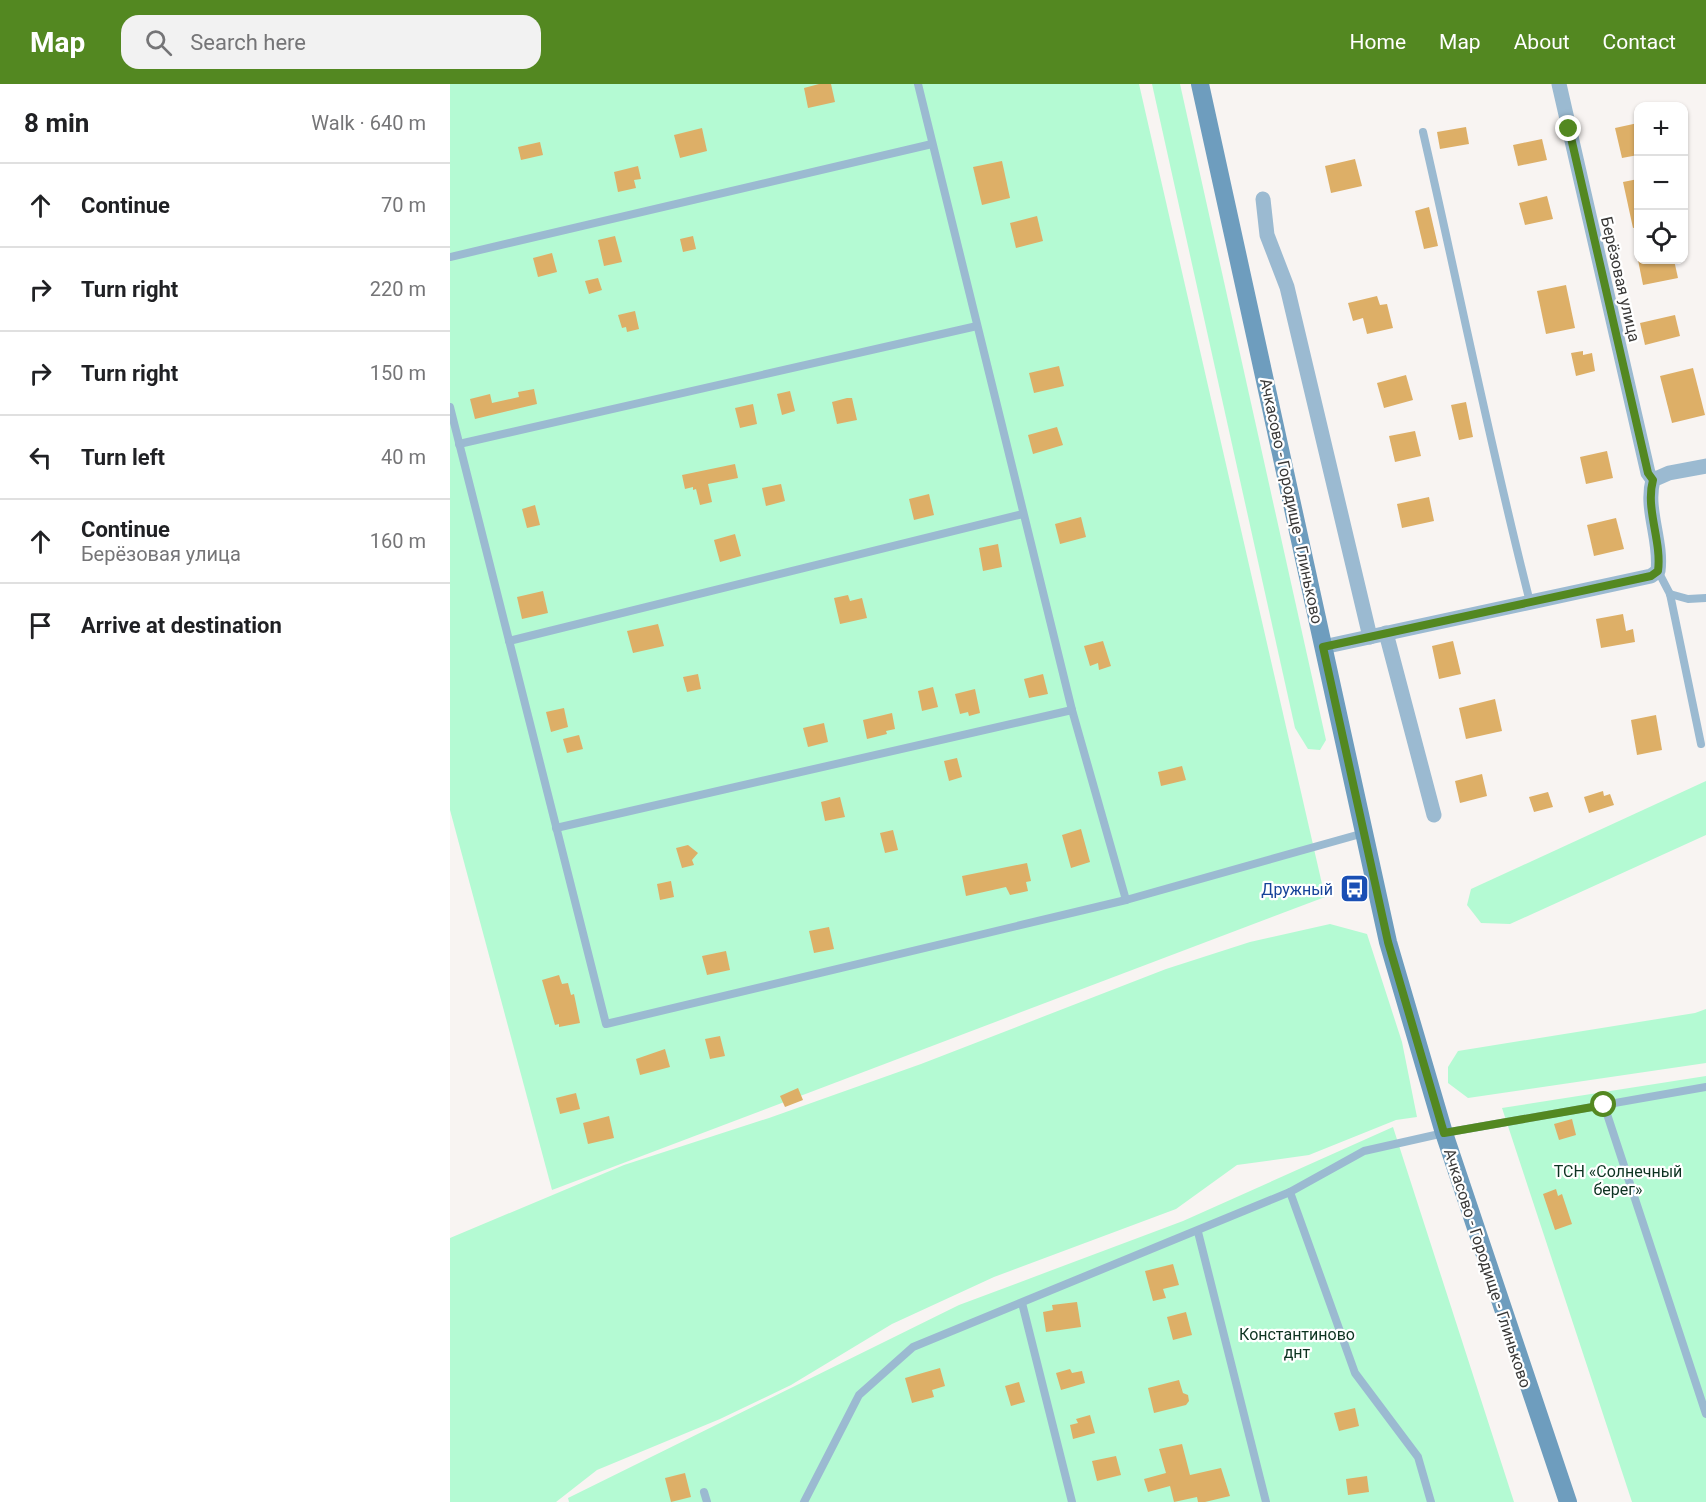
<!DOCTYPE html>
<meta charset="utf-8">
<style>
:root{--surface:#fff;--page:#f2f2f2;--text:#202124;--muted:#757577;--line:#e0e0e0;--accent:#538821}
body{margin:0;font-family:Roboto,sans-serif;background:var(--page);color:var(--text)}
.controls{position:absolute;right:18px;top:18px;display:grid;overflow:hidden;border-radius:12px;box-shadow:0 2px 4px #0004}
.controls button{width:54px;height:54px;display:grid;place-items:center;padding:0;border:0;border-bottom:2px solid var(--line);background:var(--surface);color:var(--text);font:30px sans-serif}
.stop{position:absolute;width:18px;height:18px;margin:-14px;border:4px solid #538821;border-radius:50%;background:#fff}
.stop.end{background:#538821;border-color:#fff;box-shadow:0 2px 6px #0008}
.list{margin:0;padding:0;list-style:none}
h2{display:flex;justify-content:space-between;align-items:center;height:78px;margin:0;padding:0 24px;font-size:26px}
h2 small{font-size:20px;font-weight:400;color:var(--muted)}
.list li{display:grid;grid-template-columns:39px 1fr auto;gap:18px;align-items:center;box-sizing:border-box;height:84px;padding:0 24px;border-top:2px solid var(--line)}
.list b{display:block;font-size:22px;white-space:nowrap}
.list p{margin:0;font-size:20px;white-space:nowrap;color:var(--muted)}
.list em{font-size:20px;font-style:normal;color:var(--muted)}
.icon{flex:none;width:33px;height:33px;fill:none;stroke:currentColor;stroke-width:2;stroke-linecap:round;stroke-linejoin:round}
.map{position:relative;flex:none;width:1256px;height:1418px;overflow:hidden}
header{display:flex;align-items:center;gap:36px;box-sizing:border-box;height:84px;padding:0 30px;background:var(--accent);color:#fff}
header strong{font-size:28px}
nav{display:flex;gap:33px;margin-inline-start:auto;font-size:21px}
.search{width:420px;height:54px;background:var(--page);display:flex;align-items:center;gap:15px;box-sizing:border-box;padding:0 21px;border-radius:18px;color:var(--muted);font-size:22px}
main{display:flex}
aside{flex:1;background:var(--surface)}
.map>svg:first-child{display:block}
.green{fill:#b4fad3}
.building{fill:#ddaf67}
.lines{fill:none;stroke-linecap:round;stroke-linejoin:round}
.lane{stroke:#9bbad1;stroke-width:8}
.street{stroke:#9bbad1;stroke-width:15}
.secondary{stroke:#6e9dbe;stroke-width:18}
.route{stroke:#538821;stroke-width:8}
.labels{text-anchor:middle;stroke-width:4.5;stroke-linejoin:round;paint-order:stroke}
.street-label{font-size:16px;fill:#3a3938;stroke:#fff}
.transit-label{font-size:16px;fill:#164399;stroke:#fff;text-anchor:end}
.park-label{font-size:16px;fill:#0d3321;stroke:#fff}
</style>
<header>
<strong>Map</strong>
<div class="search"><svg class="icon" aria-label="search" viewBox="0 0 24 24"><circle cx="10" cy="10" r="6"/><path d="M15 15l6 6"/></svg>Search here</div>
<nav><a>Home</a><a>Map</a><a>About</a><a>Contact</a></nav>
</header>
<main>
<aside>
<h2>8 min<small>Walk · 640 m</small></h2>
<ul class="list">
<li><svg class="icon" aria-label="ahead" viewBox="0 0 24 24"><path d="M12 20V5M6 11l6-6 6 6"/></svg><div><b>Continue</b></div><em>70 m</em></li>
<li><svg class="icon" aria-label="right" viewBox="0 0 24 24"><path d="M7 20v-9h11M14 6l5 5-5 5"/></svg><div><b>Turn right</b></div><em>220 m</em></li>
<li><svg class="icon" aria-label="right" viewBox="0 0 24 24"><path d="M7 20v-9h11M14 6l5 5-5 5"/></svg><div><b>Turn right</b></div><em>150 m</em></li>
<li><svg class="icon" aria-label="left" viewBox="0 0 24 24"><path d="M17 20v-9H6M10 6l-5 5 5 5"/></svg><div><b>Turn left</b></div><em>40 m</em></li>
<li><svg class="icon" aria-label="ahead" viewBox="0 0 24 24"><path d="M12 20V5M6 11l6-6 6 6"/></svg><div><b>Continue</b><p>Берёзовая улица</p></div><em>160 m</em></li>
<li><svg class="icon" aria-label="arrive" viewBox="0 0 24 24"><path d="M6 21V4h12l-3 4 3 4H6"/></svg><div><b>Arrive at destination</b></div></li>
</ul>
</aside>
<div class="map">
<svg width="1256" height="1418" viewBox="0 0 1256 1418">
<rect width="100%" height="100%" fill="#f8f4f2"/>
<g class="green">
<polygon points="0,0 689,0 875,813 102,1106 0,726"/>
<polygon points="702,0 730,0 876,656 870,666 858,665 845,644"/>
<polygon points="1256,697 1256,751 1060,840 1031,839 1017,821 1021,805"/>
<polygon points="880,840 917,850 952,958 967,1033 946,1036 859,1071 787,1081 726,1125 544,1193 442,1240 341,1301 270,1335 147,1386 106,1418 0,1418 0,1154 174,1081 319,1034 471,980 716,885 800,858"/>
<polygon points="1256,925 1256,979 1018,1014 998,999 998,983 1008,967 1245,929"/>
<polygon points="1256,992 1256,1418 1182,1418 1052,1024"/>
<polygon points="943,1043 1064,1418 119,1418 118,1414 509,1221 733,1137"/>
</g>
<g class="building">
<polygon points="369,0 381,0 385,18 358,24 354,4"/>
<polygon points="1188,39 1188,71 1172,74 1165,44"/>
<polygon points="1016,43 1019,60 990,65 987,48"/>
<polygon points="252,44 257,67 230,74 224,51"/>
<polygon points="1092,55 1097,76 1068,82 1063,61"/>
<polygon points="90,58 93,71 71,76 68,63"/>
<polygon points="905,75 912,102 881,109 875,82"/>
<polygon points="552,77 560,114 532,121 523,83"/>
<polygon points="188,82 191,95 184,96 186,104 168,108 164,88"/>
<polygon points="1188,95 1188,143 1183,144 1173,98"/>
<polygon points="1097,112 1103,135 1075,141 1069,119"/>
<polygon points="979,123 988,162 974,165 965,127"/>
<polygon points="587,132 593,157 566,164 560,139"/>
<polygon points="165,152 172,178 154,182 148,156"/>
<polygon points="243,152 246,165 233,168 230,155"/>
<polygon points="102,169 107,188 88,193 83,174"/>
<polygon points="1188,176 1224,176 1228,194 1193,201"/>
<polygon points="148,194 152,206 139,210 135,197"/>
<polygon points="1116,201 1125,244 1096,250 1087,207"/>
<polygon points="927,212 930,221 937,220 943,244 917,250 913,234 903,237 898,219"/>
<polygon points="185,227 189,245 177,248 176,243 172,244 168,231"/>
<polygon points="1225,231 1230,252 1195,261 1190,239"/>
<polygon points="1133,267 1133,271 1142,269 1145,287 1126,292 1121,269"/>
<polygon points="609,282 614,302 584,309 579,289"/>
<polygon points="1243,284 1255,331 1222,339 1210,292"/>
<polygon points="956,291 963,316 934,324 927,299"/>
<polygon points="84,305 87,320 25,335 20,315 40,310 42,319 69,313 68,308"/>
<polygon points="340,307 345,327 332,331 327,310"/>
<polygon points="397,314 402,314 407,336 387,340 382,318"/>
<polygon points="1016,318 1023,353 1009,356 1001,321"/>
<polygon points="303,320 307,340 290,344 285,324"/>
<polygon points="607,343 613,361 583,370 578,351"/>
<polygon points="965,347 971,372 945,378 939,352"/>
<polygon points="1157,367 1163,394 1136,400 1130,373"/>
<polygon points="285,380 288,394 258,400 262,418 250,421 246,405 243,406 243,403 235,405 232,391"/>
<polygon points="331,400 335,417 316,422 312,404"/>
<polygon points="479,410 484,431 464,436 459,415"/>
<polygon points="979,413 984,437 952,444 947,420"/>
<polygon points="85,421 90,441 77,444 72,425"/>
<polygon points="631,433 636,453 610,460 605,440"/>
<polygon points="1166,434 1174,465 1144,472 1137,441"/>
<polygon points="285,450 291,472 270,478 264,456"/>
<polygon points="548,460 552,483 533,487 529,464"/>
<polygon points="93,507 98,529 72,535 67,513"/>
<polygon points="398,511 400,517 412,514 417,534 390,540 384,514"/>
<polygon points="1173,530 1176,547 1183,545 1185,558 1151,564 1146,535"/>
<polygon points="208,540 214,562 183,569 177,547"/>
<polygon points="653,557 661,582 649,586 648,579 640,582 634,562"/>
<polygon points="1003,557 1011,590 989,595 982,562"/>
<polygon points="248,590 251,605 237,608 233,593"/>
<polygon points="593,590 598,610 579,614 574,595"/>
<polygon points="483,603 488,623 472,627 468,607"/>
<polygon points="525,605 530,629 519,632 518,628 510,630 505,610"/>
<polygon points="1045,615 1052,647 1016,655 1009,624"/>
<polygon points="114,624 118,643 101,648 96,628"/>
<polygon points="442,629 445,645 436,647 437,650 417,655 413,636"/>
<polygon points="1206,631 1212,666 1187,671 1181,636"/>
<polygon points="374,639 378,658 358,663 353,644"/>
<polygon points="129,651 133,665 117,669 113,655"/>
<polygon points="507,674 512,693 499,697 494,677"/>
<polygon points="732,682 736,696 711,702 708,688"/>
<polygon points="1032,690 1037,712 1010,719 1005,697"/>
<polygon points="1153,707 1154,712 1160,710 1164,721 1139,729 1134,713"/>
<polygon points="1098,708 1103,723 1084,728 1079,713"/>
<polygon points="390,713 395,733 375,737 371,718"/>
<polygon points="631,745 640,778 621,784 612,751"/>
<polygon points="443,746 448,766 435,769 430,749"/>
<polygon points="238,761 248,769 242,776 244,781 232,784 226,764"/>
<polygon points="577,779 581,797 576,798 578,807 560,811 556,803 516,812 512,792"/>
<polygon points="221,797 224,813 210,816 207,800"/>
<polygon points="379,843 384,865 364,869 359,847"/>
<polygon points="276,867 280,886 257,891 252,872"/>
<polygon points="109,891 112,900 118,899 121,911 124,910 130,939 109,943 109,940 105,941 92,896"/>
<polygon points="270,952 275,972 260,975 255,955"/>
<polygon points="215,965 220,983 190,991 186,975"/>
<polygon points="348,1004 353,1016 335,1023 330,1012"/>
<polygon points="126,1009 130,1025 110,1030 106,1014"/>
<polygon points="159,1032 164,1054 138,1060 133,1039"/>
<polygon points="1122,1035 1126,1051 1109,1056 1104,1040"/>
<polygon points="1106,1105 1108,1112 1112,1110 1122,1140 1105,1146 1093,1110"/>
<polygon points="723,1180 729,1201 713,1205 716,1214 703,1217 695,1187"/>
<polygon points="627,1218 631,1243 596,1248 593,1228 603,1226 602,1221"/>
<polygon points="736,1228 742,1251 723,1256 717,1233"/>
<polygon points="490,1284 495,1302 482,1306 484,1313 462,1319 455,1294"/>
<polygon points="620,1285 622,1289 632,1287 635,1299 611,1306 606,1289"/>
<polygon points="729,1296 733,1309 738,1311 739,1317 736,1321 704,1329 698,1304"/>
<polygon points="569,1298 575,1318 561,1322 555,1302"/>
<polygon points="905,1324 909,1342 889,1347 884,1329"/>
<polygon points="640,1331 645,1349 623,1355 620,1341 628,1339 626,1335"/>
<polygon points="732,1360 740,1391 771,1384 780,1412 755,1418 748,1418 747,1413 724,1418 720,1402 698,1408 694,1395 716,1389 709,1365"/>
<polygon points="666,1372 671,1391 647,1397 642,1377"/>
<polygon points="235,1389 241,1413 221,1418 215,1394"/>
<polygon points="917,1392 919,1408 898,1411 896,1395"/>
</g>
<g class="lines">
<g class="lane">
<polyline points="468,0 622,626 676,816 914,749"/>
<path d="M973,48C1009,205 1040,362 1080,518"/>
<polyline points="0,173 482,60"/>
<polyline points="0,323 156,940 676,816"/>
<polyline points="9,360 527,242"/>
<polyline points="1208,487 1220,510 1251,660"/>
<polyline points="1220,510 1238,515 1256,514"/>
<polyline points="59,557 573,430"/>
<polyline points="106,744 622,626"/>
<polyline points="1154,1021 1256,1330"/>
<polyline points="748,1148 816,1418"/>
<polyline points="572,1219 622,1418"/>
<polyline points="254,1408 257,1418"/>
<polyline points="354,1418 409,1311 463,1263 840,1108"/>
<polyline points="981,1418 968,1373 905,1289 840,1108 914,1067 994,1049 1256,1003"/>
</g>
<g class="street">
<polyline points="1109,0 1198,389 1203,396"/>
<polyline points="813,115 817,151 837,203 920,553"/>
<polyline points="936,549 984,731"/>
<path d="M873,563L1201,492L1208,487C1212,457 1195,425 1203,396L1219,389L1256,382"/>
</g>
<polyline class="secondary" points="750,0 938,858 994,1049 1118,1418"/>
</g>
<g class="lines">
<path class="route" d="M1119,45L1198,389L1203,396C1195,425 1212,457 1208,487L1201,492L873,563L938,858L994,1049L1154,1021"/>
</g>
<defs>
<symbol id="bus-square" viewBox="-11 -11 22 22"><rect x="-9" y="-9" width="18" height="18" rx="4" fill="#1a4fb4" stroke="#fff"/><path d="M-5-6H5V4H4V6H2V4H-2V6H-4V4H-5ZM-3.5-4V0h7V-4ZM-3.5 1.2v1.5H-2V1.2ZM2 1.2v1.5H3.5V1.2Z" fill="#fff"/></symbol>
</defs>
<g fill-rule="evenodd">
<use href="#bus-square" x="888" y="788" width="33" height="33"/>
</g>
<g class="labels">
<g class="street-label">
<text transform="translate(1171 195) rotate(77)" y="6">Берёзовая улица</text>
<text transform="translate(842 417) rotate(78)" y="6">Ачкасово - Городище - Глиньково</text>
<text transform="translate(1038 1184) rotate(72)" y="6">Ачкасово - Городище - Глиньково</text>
</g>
<g class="transit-label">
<text x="883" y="811">Дружный</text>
</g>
<g class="park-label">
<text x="1168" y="1093">ТСН «Солнечный<tspan x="1168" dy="18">берег»</tspan></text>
<text x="847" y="1256">Константиново<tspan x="847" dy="18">днт</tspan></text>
</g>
</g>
</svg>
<div class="controls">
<button>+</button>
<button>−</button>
<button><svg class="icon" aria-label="locate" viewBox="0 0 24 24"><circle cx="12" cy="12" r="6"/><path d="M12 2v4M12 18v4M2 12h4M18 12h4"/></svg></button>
</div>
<div class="stop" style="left:1154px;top:1021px"></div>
<div class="stop end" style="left:1119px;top:45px"></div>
</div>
</main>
